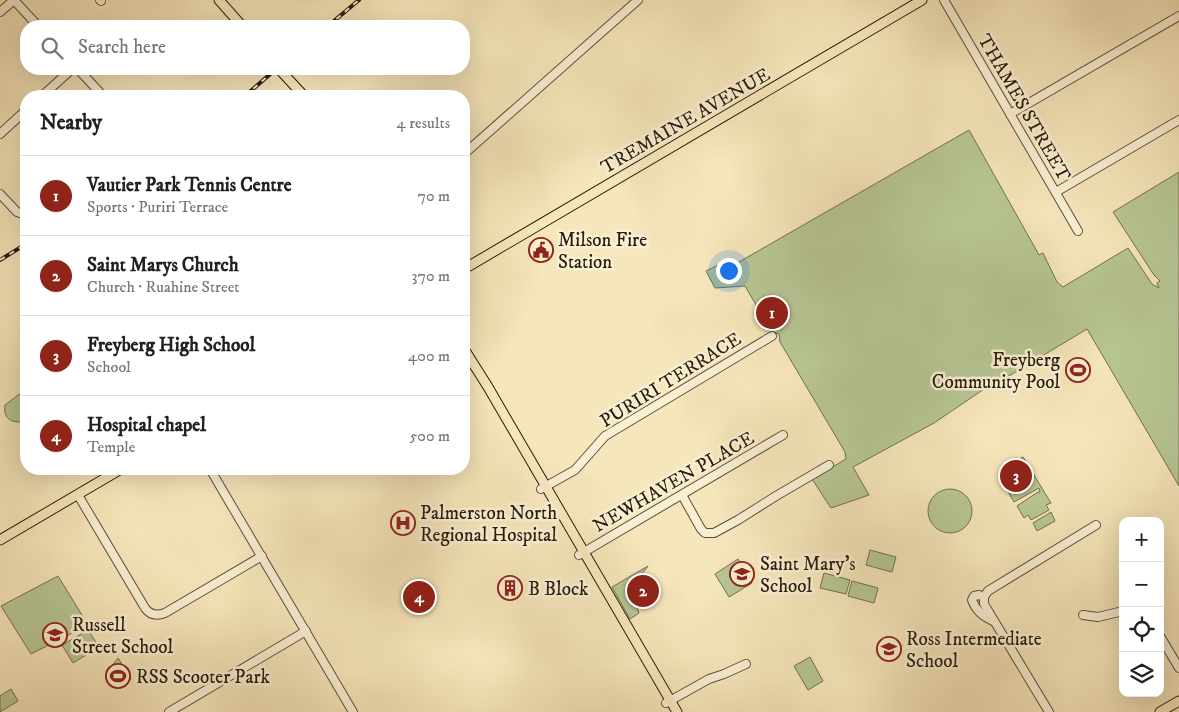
<!DOCTYPE html>
<meta charset="utf-8">
<style>
:root{--surface:#fff;--page:#f2f2f2;--text:#202124;--muted:#757577;--line:#e0e0e0;--accent:#8f2418}
body{margin:0;font-family:"IM FELL DW Pica",serif;background:var(--page);color:var(--text)}
.controls{position:absolute;right:15px;bottom:15px;display:grid;overflow:hidden;border-radius:10px;box-shadow:0 5px 20px #0002}
.controls button{width:45px;height:45px;display:grid;place-items:center;padding:0;border:0;border-bottom:1px solid var(--line);background:var(--surface);color:var(--text);font:25px sans-serif}
.you{position:absolute;left:728px;top:270px;width:18px;height:18px;margin:-12px;border:4px solid #fff;border-radius:50%;background:#1a73e8;box-shadow:0 0 0 8px #1a73e833}
.badge{display:grid;place-items:center;width:32px;height:32px;border-radius:50%;background:var(--accent);color:#fff;font-size:16px;font-weight:700}
.pin{position:absolute;translate:-50% -50%;border:2px solid #fff;box-shadow:0 1px 5px #0006}
.list{margin:0;padding:0;list-style:none}
h2{display:flex;justify-content:space-between;align-items:center;height:65px;margin:0;padding:0 20px;font-size:21px}
h2 small{font-size:16px;font-weight:400;color:var(--muted)}
.list li{display:grid;grid-template-columns:32px 1fr auto;gap:15px;align-items:center;box-sizing:border-box;height:80px;padding:0 20px;border-top:1px solid var(--line)}
.list b{display:block;font-size:19px;white-space:nowrap}
.list p{margin:0;font-size:16px;white-space:nowrap;color:var(--muted)}
.list em{font-size:16px;font-style:normal;color:var(--muted)}
.icon{flex:none;width:28px;height:28px;fill:none;stroke:currentColor;stroke-width:2;stroke-linecap:round;stroke-linejoin:round}
.map{position:relative;flex:none;width:1179px;height:712px;overflow:hidden}
.search{position:absolute;background:var(--surface);box-shadow:0 5px 20px #0002;left:20px;top:20px;width:450px;height:55px;display:flex;align-items:center;gap:12px;box-sizing:border-box;padding:0 18px;border-radius:20px;color:var(--muted);font-size:19px}
.panel{position:absolute;background:var(--surface);box-shadow:0 5px 20px #0002;left:20px;top:90px;width:450px;height:385px;border-radius:20px}
.map>svg:first-child{display:block}
.green{fill:#b7c694;stroke:#70704f}
.lines{fill:none;stroke-linecap:round;stroke-linejoin:round}
.minor-casing{stroke:#5c4e36;stroke-width:10}
.major-casing{stroke:#281b0a;stroke-width:11}
.minor{stroke:#f9efd3;stroke-width:8}
.major{stroke:#f6e6bb;stroke-width:9}
.rail-casing{stroke:#281b0a;stroke-width:4}
.rail{stroke:#f9efd3;stroke-width:2;stroke-dasharray:5.5;stroke-linecap:butt}
.labels{text-anchor:middle;stroke-width:5;stroke-linejoin:round;paint-order:stroke}
.street-label{font-size:19px;fill:#281b0a;stroke:#f9efd3}
.poi-label{font-size:19px;fill:#281b0a;stroke:#f9efd3;text-anchor:start}
</style>
<div class="map">
<svg width="1179" height="712" viewBox="0 0 1179 712">
<rect width="100%" height="100%" fill="#f6e6bb"/>
<filter id="stains"><feTurbulence type="fractalNoise" baseFrequency=".004" numOctaves="4"/><feColorMatrix values="0 0 0 0 .2 0 0 0 0 .09 0 0 0 0 .02 0 0 0 .5 -.17"/></filter>
<radialGradient id="worn" r=".72"><stop offset=".6" stop-color="#630" stop-opacity="0"/><stop offset="1" stop-color="#630" stop-opacity=".3"/></radialGradient>
<g class="green">
<polygon points="969,130 1039,255 1043,253 1057,282 1063,287 1128,248 1152,284 1159,288 1157,283 1160,281 1154,275 1113,212 1179,172 1179,486 1087,329 999,382 990,385 934,423 853,467 869,495 831,508 812,479 846,459 845,452 780,342 779,334 772,332 745,286 715,288 706,271 726,261 732,266"/>
<path d="M26,389V421C13,424 3,420 5,405Z"/>
<polygon points="1023,457 1051,503 1046,505 1049,510 1031,520 1028,515 1024,518 1017,506 1038,492 1040,492 1039,488 1014,502 1007,490 1012,487 1010,484 1005,487 999,475 1020,461 1022,461 1030,477 1031,476 1021,458"/>
<circle cx="950" cy="511" r="22"/>
<polygon points="1051,512 1055,521 1037,531 1033,523"/>
<polygon points="870,550 896,557 892,572 866,565"/>
<polygon points="738,559 752,583 729,597 715,574"/>
<path d="M648,566C643,574 634,580 627,587L629,592L627,593L630,596L634,605H636L639,613L630,619L612,587Z"/>
<polygon points="824,573 850,580 846,594 820,588"/>
<polygon points="58,576 88,625 31,654 1,606"/>
<polygon points="852,581 878,588 874,603 848,596"/>
<polygon points="88,630 99,647 73,663 62,645"/>
<polygon points="810,657 823,681 808,690 794,666"/>
<polygon points="118,658 131,679 114,688 107,672"/>
<polygon points="11,689 18,701 0,712 0,696"/>
</g>
<g class="lines">
<defs>
<g id="minor">
<polyline points="14,0 38,26"/>
<polyline points="100,0 101,1"/>
<polyline points="944,0 1078,231"/>
<polyline points="0,12 14,0"/>
<polyline points="78,69 103,96"/>
<polyline points="42,96 72,69"/>
<polyline points="1010,114 1179,16"/>
<polyline points="0,134 26,110"/>
<polyline points="464,154 638,0"/>
<polyline points="1056,192 1179,120"/>
<polyline points="0,194 17,212 20,213 26,210"/>
<polyline points="210,469 353,712"/>
<polyline points="541,489 575,470 605,436 772,336"/>
<path d="M78,495L145,608C150,615 157,616 165,613L262,556"/>
<polyline points="682,495 701,529 705,533 714,533 738,520 776,496 829,465"/>
<polyline points="579,555 783,435"/>
<path d="M984,597L979,595L974,596L972,600C976,611 983,616 993,621"/>
<polyline points="1083,615 1098,617 1123,611"/>
<polyline points="1160,636 1179,668"/>
<polyline points="666,703 709,679 724,674 746,664"/>
<polyline points="169,712 306,631"/>
<polyline points="1049,712 984,604 984,597 988,591 1096,525"/>
</g>
<g id="major">
<polyline points="219,0 242,26"/>
<polyline points="279,69 304,96"/>
<polyline points="464,269 922,0"/>
<polyline points="464,349 488,387 677,712"/>
<polyline points="0,540 121,469"/>
<polyline points="1160,712 1179,701"/>
</g>
</defs>
<use href="#minor" class="minor-casing"/>
<use href="#major" class="major-casing"/>
<use href="#minor" class="minor"/>
<use href="#major" class="major"/>
<defs>
<g id="rail">
<polyline points="328,26 359,0"/>
<polyline points="245,96 276,69"/>
<polyline points="0,260 26,244"/>
</g>
</defs>
<use href="#rail" class="rail-casing"/>
<use href="#rail" class="rail"/>
</g>
<defs>
<symbol id="civic-ring" viewBox="-11 -11 22 22"><circle r="9.5" fill="#f9efd3" stroke="#8f2418" stroke-width="1.5"/><path d="M-.6-6.5H3V-4.5H.6V-3L4-1V1h2V6H-6V1h2V-1L-.6-3ZM-1.2 2.5V6h2.4V2.5Z" fill="#8f2418"/></symbol>
<symbol id="stadium-ring" viewBox="-11 -11 22 22"><circle r="9.5" fill="#f9efd3" stroke="#8f2418" stroke-width="1.5"/><path d="M0-5a6.5 5 0 1 0 0 10a6.5 5 0 1 0 0-10ZM-3.5-1.8h7v3.6h-7Z" fill="#8f2418"/></symbol>
<symbol id="hospital-ring" viewBox="-11 -11 22 22"><circle r="9.5" fill="#f9efd3" stroke="#8f2418" stroke-width="1.5"/><path d="M-5-5h3v3.5h4V-5h3V5h-3V1.5h-4V5h-3Z" fill="#8f2418"/></symbol>
<symbol id="school-ring" viewBox="-11 -11 22 22"><circle r="9.5" fill="#f9efd3" stroke="#8f2418" stroke-width="1.5"/><path d="M0-5L7-2L0 1L-7-2ZM-4 1L0 2.5L4 1V4Q0 6-4 4Z" fill="#8f2418"/></symbol>
<symbol id="building-ring" viewBox="-11 -11 22 22"><circle r="9.5" fill="#f9efd3" stroke="#8f2418" stroke-width="1.5"/><path d="M-4-6H4V6H1V3H-1V6H-4ZM-2.5-4.3h1.7v1.8h-1.7ZM.8-4.3h1.7v1.8H.8ZM-2.5-1h1.7V.8h-1.7ZM.8-1h1.7V.8H.8Z" fill="#8f2418"/></symbol>
</defs>
<g fill-rule="evenodd">
<use href="#civic-ring" x="527" y="236" width="28" height="28"/>
<use href="#stadium-ring" x="1064" y="356" width="28" height="28"/>
<use href="#hospital-ring" x="389" y="509" width="28" height="28"/>
<use href="#school-ring" x="728" y="560" width="28" height="28"/>
<use href="#building-ring" x="496" y="574" width="28" height="28"/>
<use href="#school-ring" x="41" y="621" width="28" height="28"/>
<use href="#school-ring" x="875" y="635" width="28" height="28"/>
<use href="#stadium-ring" x="104" y="662" width="28" height="28"/>
</g>
<g class="labels">
<g class="street-label">
<text transform="translate(1025 107) rotate(60)" y="7">THAMES STREET</text>
<text transform="translate(685 120) rotate(-30)" y="7">TREMAINE AVENUE</text>
<text transform="translate(670 379) rotate(-32)" y="7">PURIRI TERRACE</text>
<text transform="translate(673 481) rotate(-30)" y="7">NEWHAVEN PLACE</text>
</g>
<g class="poi-label">
<text x="558" y="246">Milson Fire<tspan x="558" dy="22">Station</tspan></text>
<text x="1060" y="366" text-anchor="end">Freyberg<tspan x="1060" dy="22">Community Pool</tspan></text>
<text x="420" y="519">Palmerston North<tspan x="420" dy="22">Regional Hospital</tspan></text>
<text x="760" y="570">Saint Mary's<tspan x="760" dy="22">School</tspan></text>
<text x="528" y="595">B Block</text>
<text x="72" y="631">Russell<tspan x="72" dy="22">Street School</tspan></text>
<text x="906" y="645">Ross Intermediate<tspan x="906" dy="22">School</tspan></text>
<text x="136" y="683">RSS Scooter Park</text>
</g>
</g>
<rect width="100%" height="100%" filter="url(#stains)"/>
<rect width="100%" height="100%" fill="url(#worn)"/>
</svg>
<div class="controls">
<button>+</button>
<button>−</button>
<button><svg class="icon" aria-label="locate" viewBox="0 0 24 24"><circle cx="12" cy="12" r="6"/><path d="M12 2v4M12 18v4M2 12h4M18 12h4"/></svg></button>
<button><svg class="icon" aria-label="layers" viewBox="0 0 24 24"><path d="M12 4l9 5-9 5-9-5zM3 14l9 5 9-5"/></svg></button>
</div>
<div class="you"></div>
<div class="pin badge" style="left:772px;top:313px">1</div>
<div class="pin badge" style="left:643px;top:591px">2</div>
<div class="pin badge" style="left:1016px;top:476px">3</div>
<div class="pin badge" style="left:419px;top:597px">4</div>
<div class="search"><svg class="icon" aria-label="search" viewBox="0 0 24 24"><circle cx="10" cy="10" r="6"/><path d="M15 15l6 6"/></svg>Search here</div>
<section class="panel">
<h2>Nearby<small>4 results</small></h2>
<ul class="list">
<li><span class="badge">1</span><div><b>Vautier Park Tennis Centre</b><p>Sports · Puriri Terrace</p></div><em>70 m</em></li>
<li><span class="badge">2</span><div><b>Saint Marys Church</b><p>Church · Ruahine Street</p></div><em>370 m</em></li>
<li><span class="badge">3</span><div><b>Freyberg High School</b><p>School</p></div><em>400 m</em></li>
<li><span class="badge">4</span><div><b>Hospital chapel</b><p>Temple</p></div><em>500 m</em></li>
</ul>
</section>
</div>
